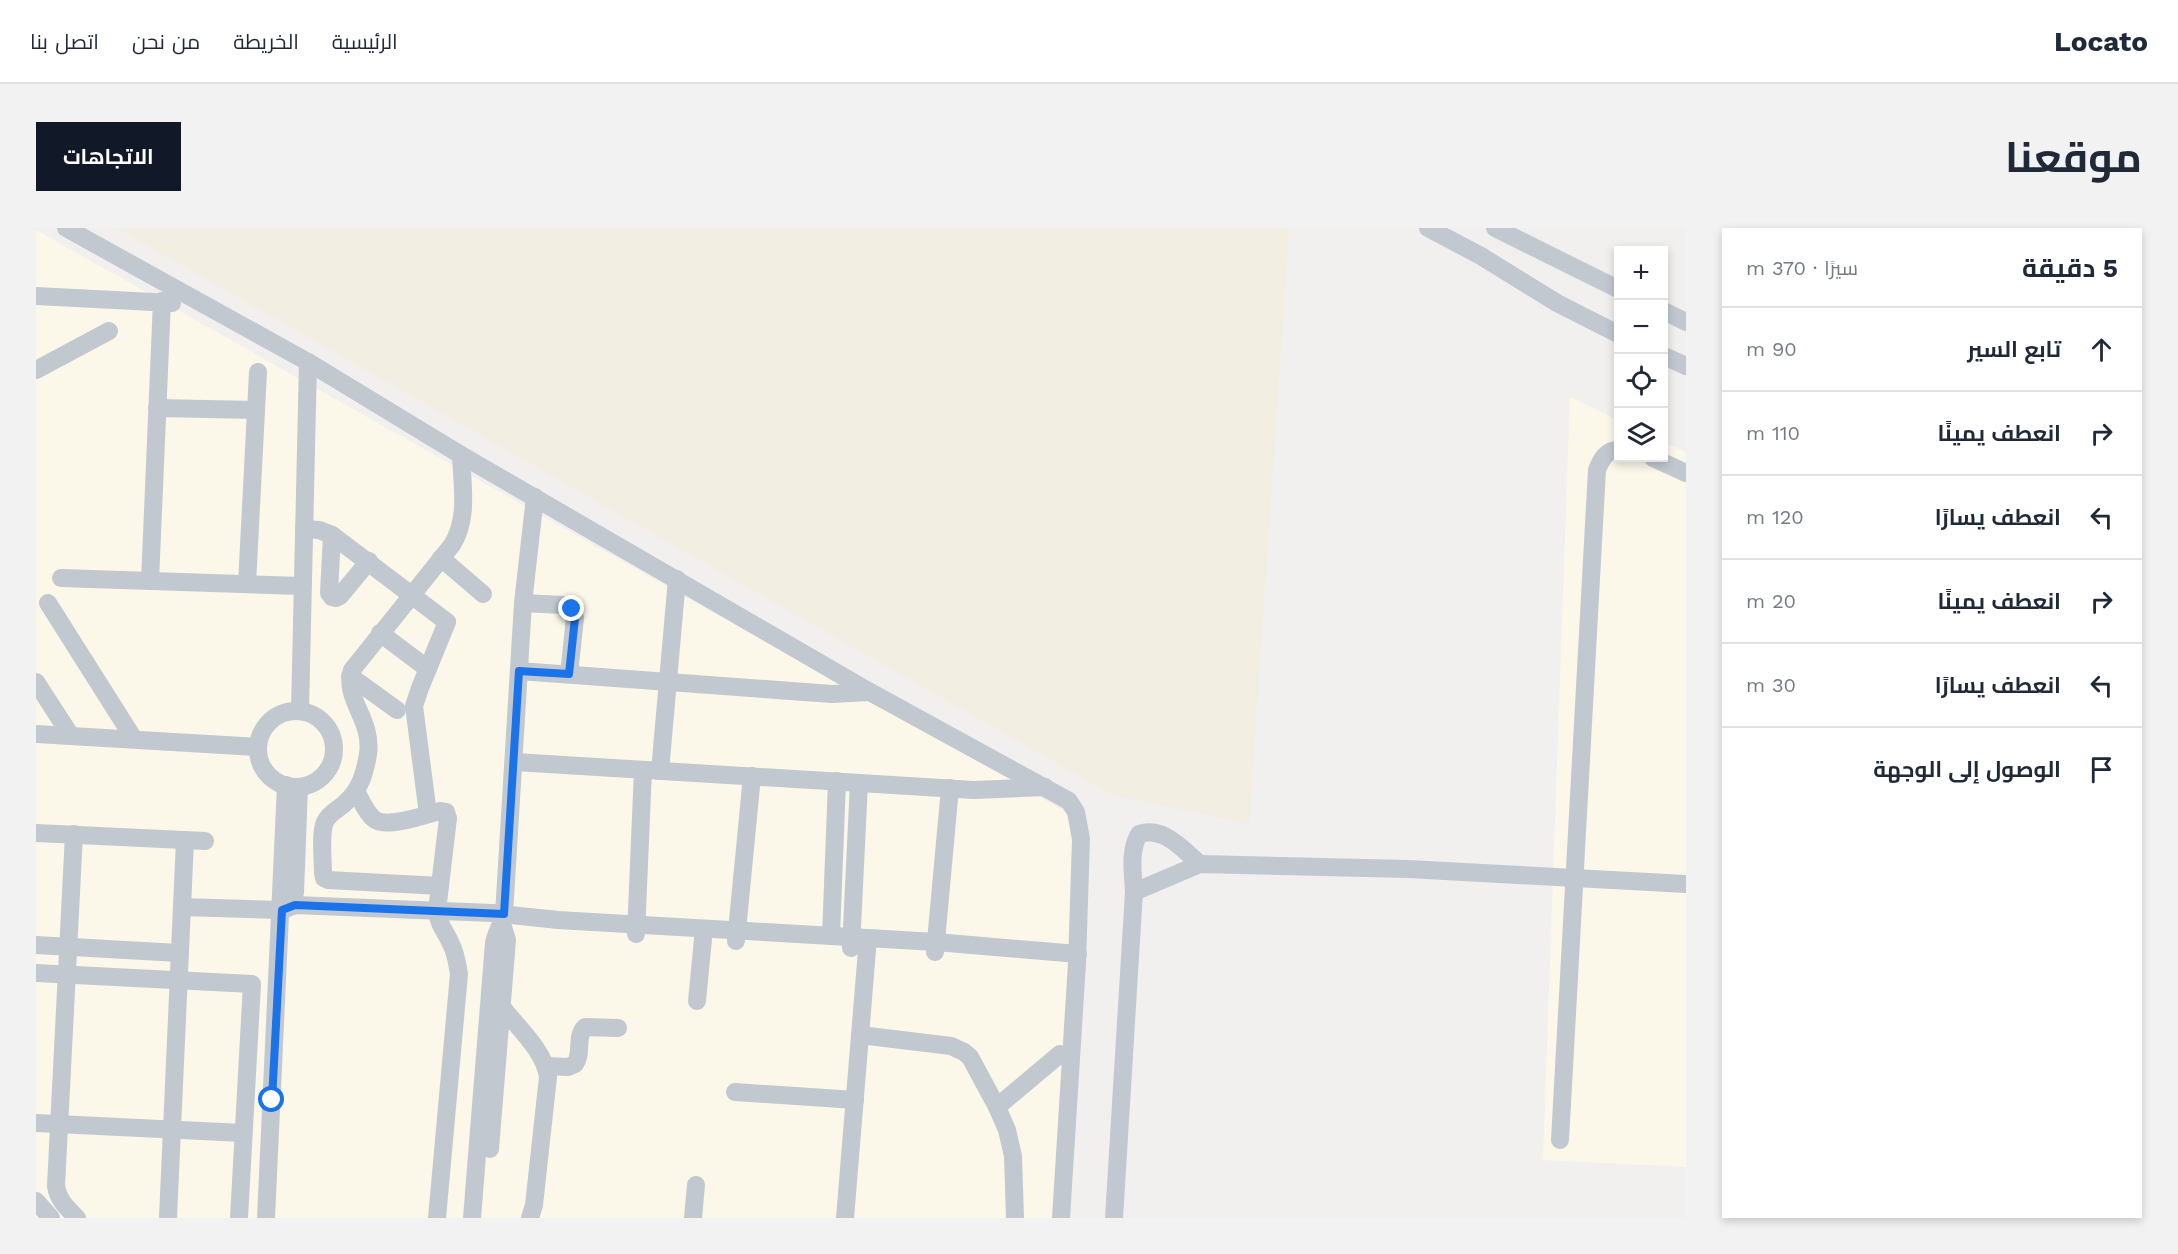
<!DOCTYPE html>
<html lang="ar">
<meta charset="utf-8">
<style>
:root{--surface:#fff;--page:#f2f2f3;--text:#1f2937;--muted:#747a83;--line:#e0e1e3;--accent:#111827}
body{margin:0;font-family:"Work Sans",Cairo,sans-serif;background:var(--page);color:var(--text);direction:rtl}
.controls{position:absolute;right:18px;top:18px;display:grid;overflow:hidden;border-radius:0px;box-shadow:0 3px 9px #0003}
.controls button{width:54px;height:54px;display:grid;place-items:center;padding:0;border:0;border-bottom:2px solid var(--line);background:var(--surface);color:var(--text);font:30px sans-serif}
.stop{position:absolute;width:18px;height:18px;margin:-14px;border:4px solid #1a73e8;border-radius:50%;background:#fff}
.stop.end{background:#1a73e8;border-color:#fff;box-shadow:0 2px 6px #0008}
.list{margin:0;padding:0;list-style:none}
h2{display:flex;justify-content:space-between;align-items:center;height:78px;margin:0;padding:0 24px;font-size:26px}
h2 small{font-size:20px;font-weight:400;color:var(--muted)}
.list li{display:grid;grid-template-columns:39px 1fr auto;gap:18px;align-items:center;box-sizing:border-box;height:84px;padding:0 24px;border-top:2px solid var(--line)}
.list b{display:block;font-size:22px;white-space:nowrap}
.list em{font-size:20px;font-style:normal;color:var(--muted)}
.icon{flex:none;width:33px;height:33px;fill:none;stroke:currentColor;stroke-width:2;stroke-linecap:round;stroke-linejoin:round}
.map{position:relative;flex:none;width:1650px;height:990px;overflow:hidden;direction:ltr;border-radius:0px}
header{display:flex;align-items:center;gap:36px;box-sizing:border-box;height:84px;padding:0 30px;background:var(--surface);border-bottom:2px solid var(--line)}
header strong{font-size:28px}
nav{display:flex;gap:33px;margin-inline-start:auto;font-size:21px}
.intro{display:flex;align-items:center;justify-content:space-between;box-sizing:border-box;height:144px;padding:0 36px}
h1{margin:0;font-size:42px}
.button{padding:15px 27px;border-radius:0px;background:var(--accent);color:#fff;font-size:21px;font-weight:700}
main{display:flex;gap:36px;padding:0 36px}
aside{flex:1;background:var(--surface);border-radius:0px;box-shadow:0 3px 9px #0003}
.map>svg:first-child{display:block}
.commercial{fill:#fbf8ea}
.sand{fill:#f2eee1}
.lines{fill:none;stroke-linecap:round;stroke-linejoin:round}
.minor{stroke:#c1c8d0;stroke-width:18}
.route{stroke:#1a73e8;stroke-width:8}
</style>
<header>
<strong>Locato</strong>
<nav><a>الرئيسية</a><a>الخريطة</a><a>من نحن</a><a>اتصل بنا</a></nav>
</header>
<div class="intro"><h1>موقعنا</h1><a class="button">الاتجاهات</a></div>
<main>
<aside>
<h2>5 دقيقة<small>سيرًا · 370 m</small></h2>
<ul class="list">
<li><svg class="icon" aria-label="ahead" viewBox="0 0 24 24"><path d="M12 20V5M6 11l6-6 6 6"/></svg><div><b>تابع السير</b></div><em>90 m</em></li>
<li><svg class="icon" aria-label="right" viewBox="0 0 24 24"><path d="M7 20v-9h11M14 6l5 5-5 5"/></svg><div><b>انعطف يمينًا</b></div><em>110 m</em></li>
<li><svg class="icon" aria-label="left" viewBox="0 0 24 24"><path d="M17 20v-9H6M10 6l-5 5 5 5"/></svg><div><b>انعطف يسارًا</b></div><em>120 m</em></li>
<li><svg class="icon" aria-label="right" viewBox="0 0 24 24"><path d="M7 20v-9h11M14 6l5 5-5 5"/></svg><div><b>انعطف يمينًا</b></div><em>20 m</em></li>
<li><svg class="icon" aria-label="left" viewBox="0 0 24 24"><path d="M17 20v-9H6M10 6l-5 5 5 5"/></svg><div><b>انعطف يسارًا</b></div><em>30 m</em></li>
<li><svg class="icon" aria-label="arrive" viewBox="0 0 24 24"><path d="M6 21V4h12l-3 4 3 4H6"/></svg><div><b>الوصول إلى الوجهة</b></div></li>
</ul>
</aside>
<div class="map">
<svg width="1650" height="990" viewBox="0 0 1650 990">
<rect width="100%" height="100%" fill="#f2f0ef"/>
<g class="commercial">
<polygon points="0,2 1046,593 1021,990 0,990"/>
<polygon points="1534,169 1582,192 1582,230 1628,230 1628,214 1650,225 1650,939 1507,932"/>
</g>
<polygon class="sand" points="80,0 1247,0 1253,3 1213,596 1076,567"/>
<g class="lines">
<g class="minor">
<polyline points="30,0 272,134 425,227 834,464 1033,573 1040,584 1045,611 1041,735 1025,990"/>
<polyline points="1392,0 1445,28 1521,75 1582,106"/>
<polyline points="1459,0 1582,61"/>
<polyline points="0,68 136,75"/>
<polyline points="1628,83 1650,94"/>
<polyline points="1628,128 1650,138"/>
<polyline points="0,142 73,103"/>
<polyline points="121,180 220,182"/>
<polyline points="1617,230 1650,245"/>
<polyline points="268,301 283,302 296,307 411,394 384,460 378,478 392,586"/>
<polyline points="296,307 293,365 296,369 300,370 304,368 333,333"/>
<polyline points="405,330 447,366"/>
<polyline points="25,350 266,358"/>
<polyline points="114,353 126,73"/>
<polyline points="211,356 222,144"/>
<polyline points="12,375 98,511"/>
<polyline points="487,375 527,377 536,381 539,390 533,446"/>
<polyline points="344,405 392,441"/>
<polyline points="483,443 796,466 834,464"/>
<polyline points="314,448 361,482"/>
<polyline points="0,454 35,508"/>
<circle cx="260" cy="521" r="38"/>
<polyline points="264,483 272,134"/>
<polyline points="0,506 222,519"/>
<polyline points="479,534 938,562 1009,559"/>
<polyline points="624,543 641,351"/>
<path d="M320,563C325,572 330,585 338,591C350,601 389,587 404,583L410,584L412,590L401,683C402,696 410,704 415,716C420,725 421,735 423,746L401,990"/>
<polyline points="0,605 169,613"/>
<path d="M38,606L20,958C22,972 31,980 41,990"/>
<path d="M404,658L292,652L288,650L287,645C287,632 284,605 289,594C293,585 303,581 309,575C324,562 329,545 332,526C337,491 307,471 316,442L416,317C433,290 426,257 425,227"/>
<polyline points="1098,664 1164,636 1372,641 1650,656"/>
<polyline points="259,665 263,559"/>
<polyline points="146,679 246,682 259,677 456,685 522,692 900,714 1042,726"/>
<polyline points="600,706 607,542"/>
<polyline points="795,708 801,553"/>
<polyline points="700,713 716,548"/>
<polyline points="0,717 143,725"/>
<polyline points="815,720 823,555"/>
<polyline points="899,724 914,560"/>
<polyline points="0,745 216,756 203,990"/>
<polyline points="661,773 667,711"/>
<path d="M460,775L466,779C482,800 508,822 512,849L498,977L494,990"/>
<polyline points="824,807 915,818 928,824 934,829 961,879 971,902 977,928 979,990"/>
<path d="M510,838L532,839L539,836C547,825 539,809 549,799L582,800"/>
<polyline points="699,864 819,872"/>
<polyline points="961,879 1024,826"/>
<polyline points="0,895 207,905"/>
<path d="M1524,912L1561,242C1565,232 1570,222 1582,222"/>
<polyline points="454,921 471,712 466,696"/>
<polyline points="0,973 15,990"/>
<polyline points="132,990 149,612"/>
<polyline points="230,990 250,557"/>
<path d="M436,990L458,715C460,704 466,697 468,686L487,375L499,269"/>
<polyline points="657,990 660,957"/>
<polyline points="809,990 832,710"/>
<path d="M1078,990L1098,664C1097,644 1093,624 1103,606C1128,598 1146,621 1164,636"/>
</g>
</g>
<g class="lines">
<polyline class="route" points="236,872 246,682 259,677 468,686 483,443 533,446 539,390 536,381"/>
</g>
</svg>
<div class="controls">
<button>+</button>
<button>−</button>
<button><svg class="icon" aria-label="locate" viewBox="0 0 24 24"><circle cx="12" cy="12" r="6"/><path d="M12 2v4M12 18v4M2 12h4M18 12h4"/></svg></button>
<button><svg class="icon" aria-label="layers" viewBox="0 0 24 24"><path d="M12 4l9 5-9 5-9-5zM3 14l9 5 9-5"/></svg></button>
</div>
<div class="stop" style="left:236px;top:872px"></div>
<div class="stop end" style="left:536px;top:381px"></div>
</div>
</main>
